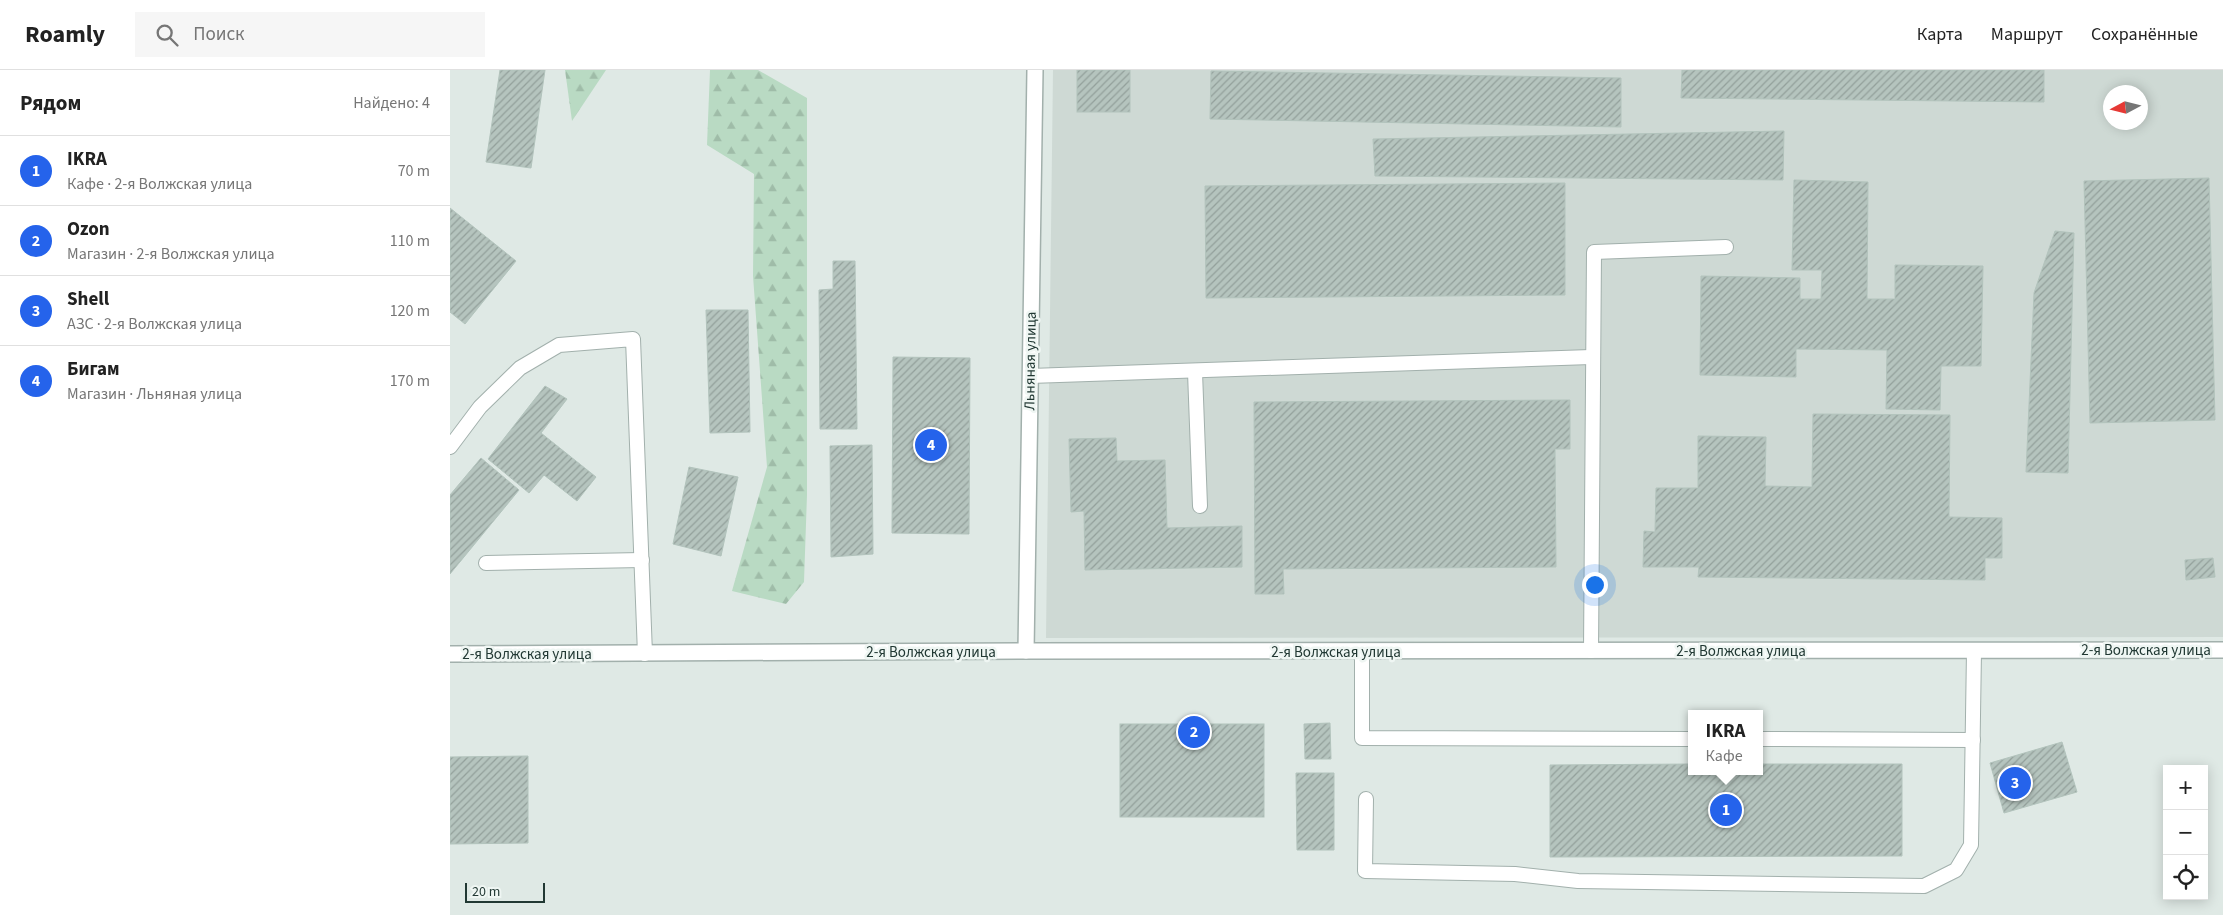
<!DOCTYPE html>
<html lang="ru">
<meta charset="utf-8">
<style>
:root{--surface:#fff;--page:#f6f6f6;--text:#222;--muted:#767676;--line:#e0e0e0;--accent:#2563eb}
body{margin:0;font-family:"Source Sans 3",sans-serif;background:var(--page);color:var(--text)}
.controls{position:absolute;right:15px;bottom:15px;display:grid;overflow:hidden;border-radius:0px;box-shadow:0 2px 12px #0003}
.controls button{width:45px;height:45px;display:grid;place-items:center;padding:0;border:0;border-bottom:1px solid var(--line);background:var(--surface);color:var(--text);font:25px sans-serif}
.compass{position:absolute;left:1653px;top:15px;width:45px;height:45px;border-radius:50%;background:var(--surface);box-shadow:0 2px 12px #0003;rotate:263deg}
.scale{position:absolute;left:15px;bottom:12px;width:80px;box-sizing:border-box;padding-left:5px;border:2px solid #213833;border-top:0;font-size:14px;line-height:18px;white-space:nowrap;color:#213833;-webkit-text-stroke:4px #eff6f3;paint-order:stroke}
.you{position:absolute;left:1144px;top:514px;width:18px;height:18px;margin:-12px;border:4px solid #fff;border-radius:50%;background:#1a73e8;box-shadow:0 0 0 8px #1a73e833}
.badge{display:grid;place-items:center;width:32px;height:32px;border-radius:50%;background:var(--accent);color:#fff;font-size:16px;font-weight:700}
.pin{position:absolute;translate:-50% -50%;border:2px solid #fff;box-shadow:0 1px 5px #0006}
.popup{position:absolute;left:1238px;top:640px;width:75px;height:65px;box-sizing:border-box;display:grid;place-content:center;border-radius:0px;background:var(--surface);filter:drop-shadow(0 1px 4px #0005);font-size:16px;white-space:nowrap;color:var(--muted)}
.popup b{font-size:19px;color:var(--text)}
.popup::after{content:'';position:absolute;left:50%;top:100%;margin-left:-10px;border:10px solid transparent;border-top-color:var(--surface)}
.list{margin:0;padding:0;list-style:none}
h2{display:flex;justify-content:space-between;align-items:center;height:65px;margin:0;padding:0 20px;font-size:21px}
h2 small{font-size:16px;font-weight:400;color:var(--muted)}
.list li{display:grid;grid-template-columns:32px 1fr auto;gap:15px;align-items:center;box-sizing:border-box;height:70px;padding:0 20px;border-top:1px solid var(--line)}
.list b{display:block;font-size:19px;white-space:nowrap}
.list p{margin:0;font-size:16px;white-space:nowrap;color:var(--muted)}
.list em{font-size:16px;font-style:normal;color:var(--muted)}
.icon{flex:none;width:28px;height:28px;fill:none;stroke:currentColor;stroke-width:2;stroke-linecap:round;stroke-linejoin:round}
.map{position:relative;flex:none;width:1773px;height:845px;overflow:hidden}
header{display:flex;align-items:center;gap:30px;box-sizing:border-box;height:70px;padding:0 25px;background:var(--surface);border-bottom:1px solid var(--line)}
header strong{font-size:24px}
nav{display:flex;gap:28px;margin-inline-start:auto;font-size:18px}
.search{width:350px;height:45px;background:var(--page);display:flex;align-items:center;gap:12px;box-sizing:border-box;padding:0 18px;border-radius:0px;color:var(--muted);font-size:19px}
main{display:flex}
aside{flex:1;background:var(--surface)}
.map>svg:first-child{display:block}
.built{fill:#ced9d4;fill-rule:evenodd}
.forest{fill:url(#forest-firs)}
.building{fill:url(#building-hatch);stroke:#b2c3bc}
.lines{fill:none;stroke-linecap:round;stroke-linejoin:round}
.service-casing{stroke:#a2b0ac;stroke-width:16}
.minor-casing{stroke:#a2b0ac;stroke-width:18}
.tertiary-casing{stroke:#a2b0ac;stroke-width:18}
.service{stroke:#fff;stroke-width:14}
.minor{stroke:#fff;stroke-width:15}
.tertiary{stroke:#fff;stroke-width:15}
.labels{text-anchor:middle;stroke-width:5;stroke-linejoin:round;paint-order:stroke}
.street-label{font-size:15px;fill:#213833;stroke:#eff6f3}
</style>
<header>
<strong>Roamly</strong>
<div class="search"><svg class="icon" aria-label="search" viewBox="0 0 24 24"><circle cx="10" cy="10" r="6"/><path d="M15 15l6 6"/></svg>Поиск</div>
<nav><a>Карта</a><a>Маршрут</a><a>Сохранённые</a></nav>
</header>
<main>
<aside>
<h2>Рядом<small>Найдено: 4</small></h2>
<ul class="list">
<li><span class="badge">1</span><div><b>IKRA</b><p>Кафе · 2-я Волжская улица</p></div><em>70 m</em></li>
<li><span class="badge">2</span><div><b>Ozon</b><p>Магазин · 2-я Волжская улица</p></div><em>110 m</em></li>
<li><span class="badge">3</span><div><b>Shell</b><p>АЗС · 2-я Волжская улица</p></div><em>120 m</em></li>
<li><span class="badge">4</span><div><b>Бигам</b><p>Магазин · Льняная улица</p></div><em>170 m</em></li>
</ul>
</aside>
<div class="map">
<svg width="1773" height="845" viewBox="0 0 1773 845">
<defs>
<pattern id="forest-firs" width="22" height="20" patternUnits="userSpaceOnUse" patternTransform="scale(1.25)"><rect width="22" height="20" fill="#b9dac3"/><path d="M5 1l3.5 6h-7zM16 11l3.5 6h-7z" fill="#9fbca8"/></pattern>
<pattern id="building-hatch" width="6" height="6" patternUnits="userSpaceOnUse" patternTransform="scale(1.25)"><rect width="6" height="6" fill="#b5c4be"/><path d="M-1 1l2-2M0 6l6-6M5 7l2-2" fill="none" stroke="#93a09b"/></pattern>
</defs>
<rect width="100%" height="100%" fill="#dfe9e5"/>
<path class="built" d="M603,0H1773V567L596,568ZM1660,22H1690V52H1660Z"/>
<g class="forest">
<polygon points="115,0 156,0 122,51"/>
<polygon points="260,0 308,0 357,28 357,425 354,512 336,534 282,521 317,397 303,206 304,104 257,75"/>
</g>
<g class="building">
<polygon points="50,0 95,0 81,98 36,92"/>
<rect x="627" y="0" width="53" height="42"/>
<polygon points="1232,0 1594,0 1594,32 1231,28"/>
<polygon points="761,1 1171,8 1171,57 760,49"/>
<polygon points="1334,61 1333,110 925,106 923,69"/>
<polygon points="1759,108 1765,350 1640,353 1634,111"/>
<polygon points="1344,110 1418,112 1417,229 1445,229 1445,195 1533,196 1531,296 1491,296 1490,340 1436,339 1437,280 1346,279 1346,307 1250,305 1251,206 1350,208 1350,229 1371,229 1372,200 1342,200"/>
<polygon points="1115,113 1115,225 756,228 755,116"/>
<polygon points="0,138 66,191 15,254 0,242"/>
<polygon points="1605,161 1624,163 1618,403 1576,402 1584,223"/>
<polygon points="383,191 405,191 407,359 370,359 369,220 383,219"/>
<polygon points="256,240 298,240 300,362 260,363"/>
<polygon points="443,287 520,288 519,464 442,463"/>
<polygon points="95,316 117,329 91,363 146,407 127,431 94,405 79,423 38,389"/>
<polygon points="1120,330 1120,379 1105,379 1106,497 833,499 834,524 805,524 804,332"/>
<polygon points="1363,344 1500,345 1499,447 1552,448 1552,488 1535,488 1535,510 1248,507 1249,497 1193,497 1194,461 1205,462 1206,418 1248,418 1248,366 1316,367 1315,416 1362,417"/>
<polygon points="666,368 667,391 715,390 717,458 792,456 792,497 635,500 634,441 621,442 619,369"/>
<polygon points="422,375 423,484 381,487 380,376"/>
<polygon points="31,388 69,420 0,504 0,425"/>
<polygon points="239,397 288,407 271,486 223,474"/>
<polygon points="1763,488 1765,507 1736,510 1735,490"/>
<polygon points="880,653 881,689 855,689 854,654"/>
<rect x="670" y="654" width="144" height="93"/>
<polygon points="1612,672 1627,722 1554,743 1540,693"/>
<polygon points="78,686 78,773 0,774 0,687"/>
<polygon points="1242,694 1242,701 1310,701 1310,694 1452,694 1452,786 1100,787 1100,695"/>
<polygon points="846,703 884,703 884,780 847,780"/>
</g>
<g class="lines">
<defs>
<g id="service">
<polyline points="745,302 750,436"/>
<polyline points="580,306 1141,287"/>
<polyline points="0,377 30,337 70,298 109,275 183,269 195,584"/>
<polyline points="36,493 192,490"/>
<polyline points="1141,581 1144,182 1276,177"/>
<polyline points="912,582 912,668 1242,669"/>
<polyline points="1310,669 1523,670"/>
<polyline points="916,729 915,801 1065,804 1128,811 1474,816 1506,800 1521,775 1524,581"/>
</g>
<polyline id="minor" points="576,581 585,0"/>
<polyline id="tertiary" points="0,584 576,581 1773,580"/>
</defs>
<use href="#service" class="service-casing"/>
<use href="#minor" class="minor-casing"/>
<use href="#tertiary" class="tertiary-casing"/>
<use href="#service" class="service"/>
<use href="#minor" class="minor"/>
<use href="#tertiary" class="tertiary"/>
</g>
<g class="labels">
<g class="street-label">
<text transform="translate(580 291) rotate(-89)" y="5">Льняная улица</text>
<text x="1696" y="585">2-я Волжская улица</text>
<text x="1291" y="586">2-я Волжская улица</text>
<text x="481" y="587">2-я Волжская улица</text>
<text x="886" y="587">2-я Волжская улица</text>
<text x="77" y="589">2-я Волжская улица</text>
</g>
</g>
</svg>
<div class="controls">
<button>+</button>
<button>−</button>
<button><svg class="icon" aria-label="locate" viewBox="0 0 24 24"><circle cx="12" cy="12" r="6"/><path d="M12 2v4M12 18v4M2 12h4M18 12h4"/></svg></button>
</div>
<svg class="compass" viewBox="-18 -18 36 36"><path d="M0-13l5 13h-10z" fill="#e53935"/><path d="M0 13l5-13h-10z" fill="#767676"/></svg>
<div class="scale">20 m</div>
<div class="you"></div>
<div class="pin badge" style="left:1276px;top:740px">1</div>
<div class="popup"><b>IKRA</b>Кафе</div>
<div class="pin badge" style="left:744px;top:662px">2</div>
<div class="pin badge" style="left:1565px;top:713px">3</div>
<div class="pin badge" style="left:481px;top:375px">4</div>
</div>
</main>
